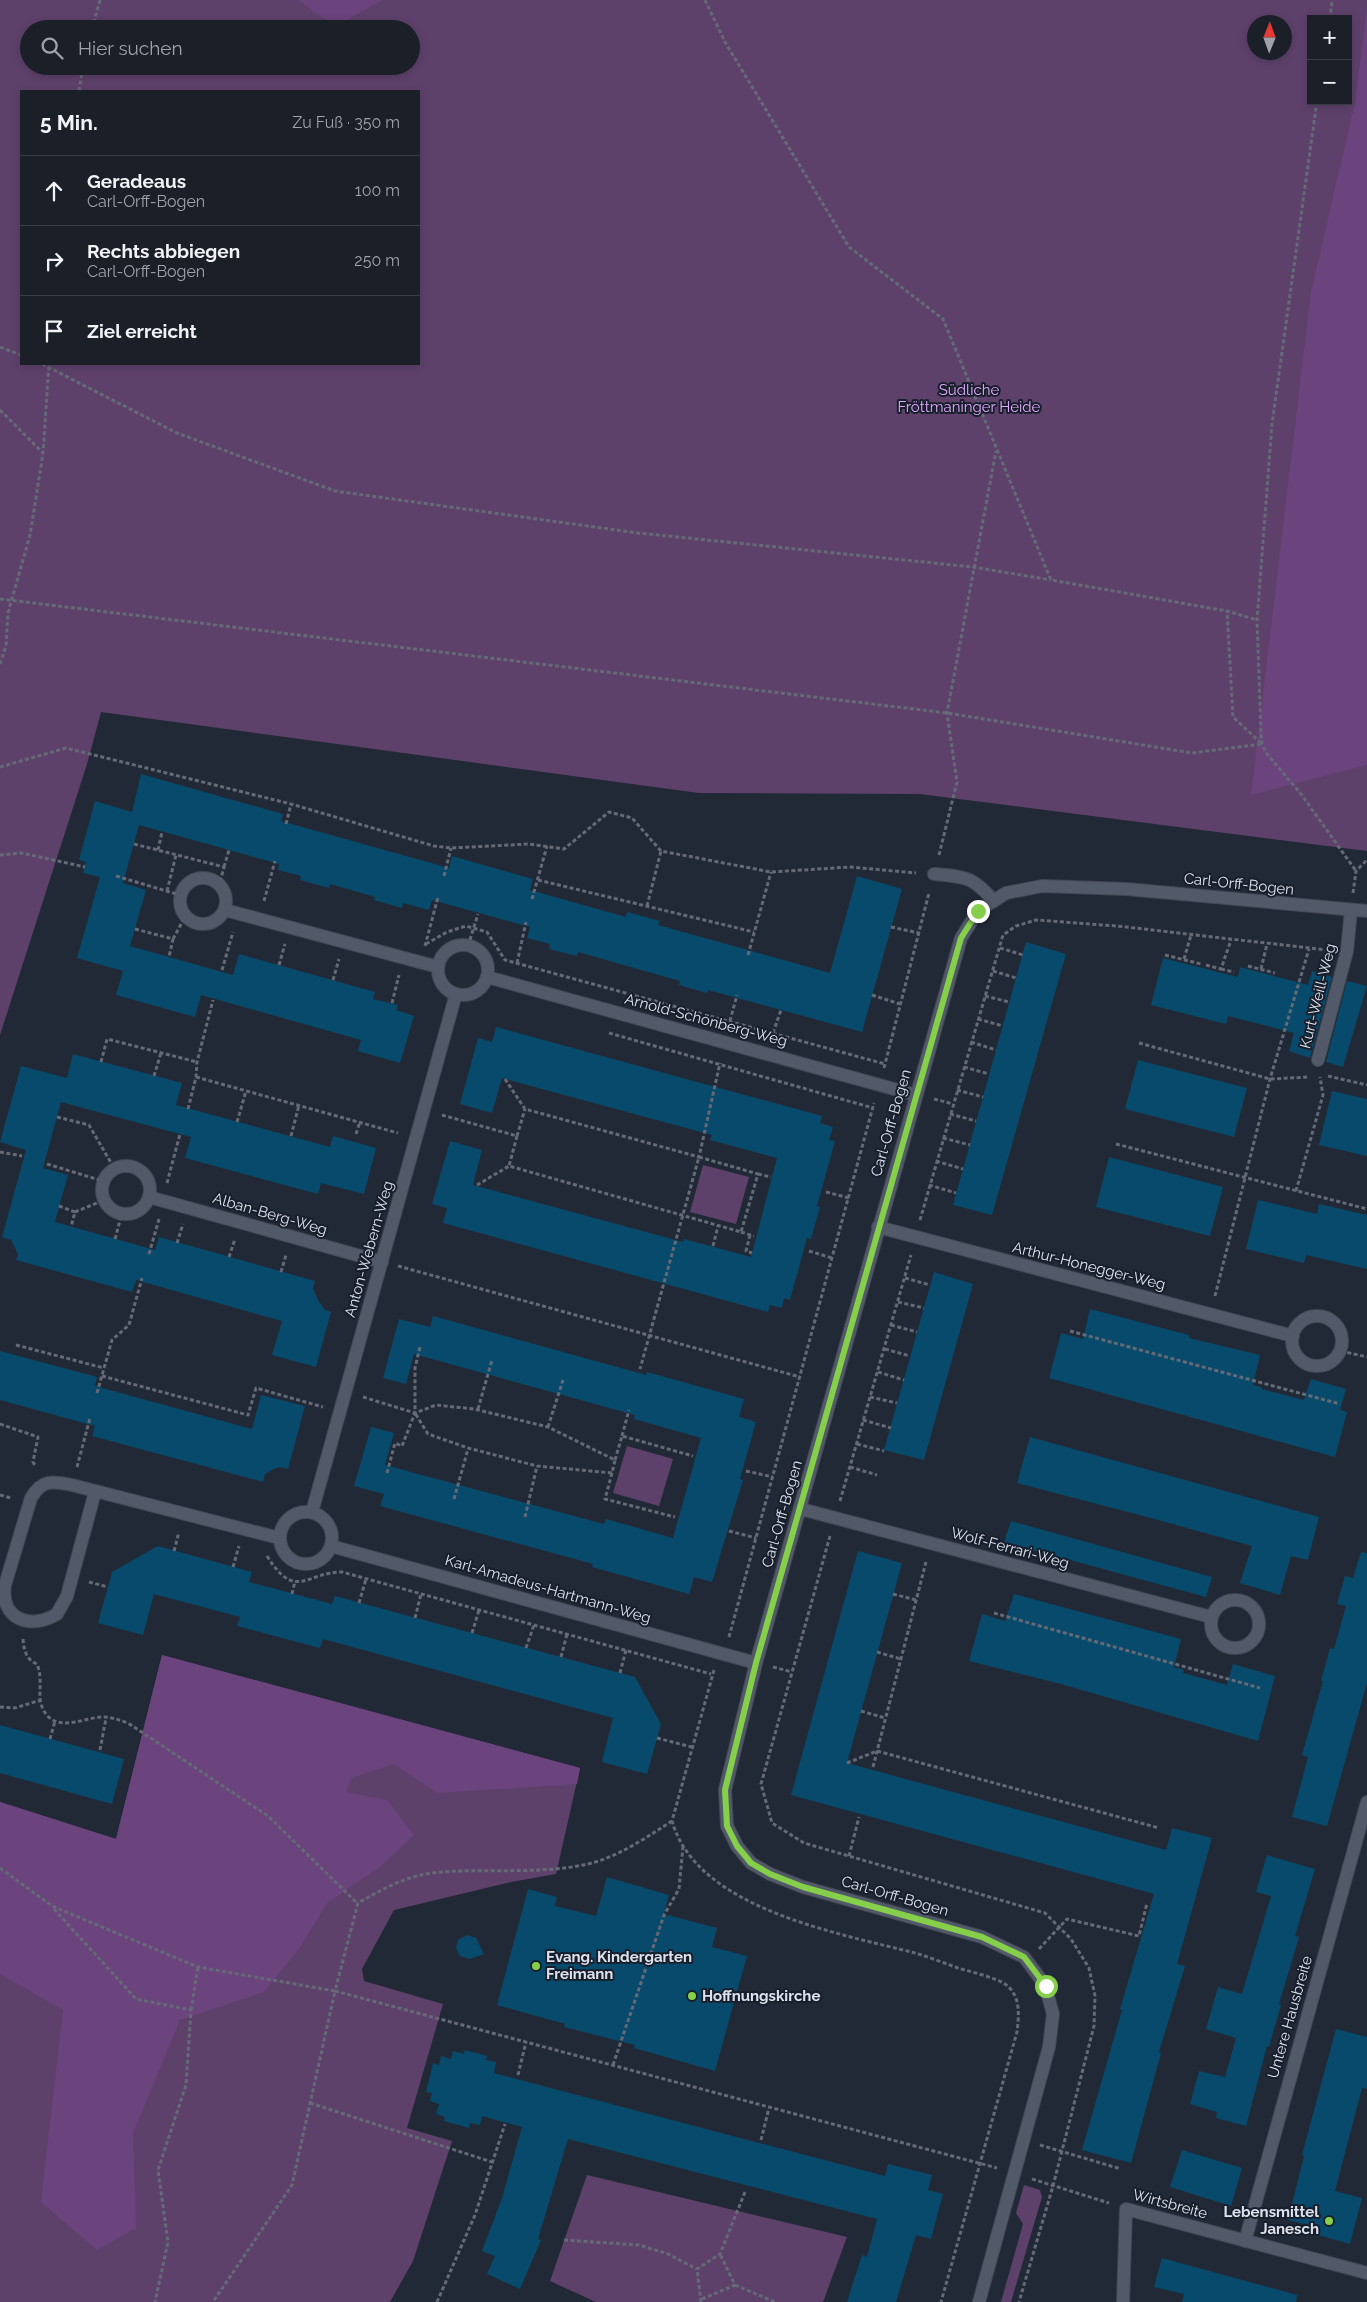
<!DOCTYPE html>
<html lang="de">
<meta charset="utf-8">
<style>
:root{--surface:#1a1f28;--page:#272c34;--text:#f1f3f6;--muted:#9fa2a8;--line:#383d45}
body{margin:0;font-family:Raleway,sans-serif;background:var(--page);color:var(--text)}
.controls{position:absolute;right:15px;top:15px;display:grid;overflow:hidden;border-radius:0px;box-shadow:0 2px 8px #0003}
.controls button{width:45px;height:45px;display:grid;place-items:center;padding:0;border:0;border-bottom:1px solid var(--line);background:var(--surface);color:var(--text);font:25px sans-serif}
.compass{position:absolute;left:1247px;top:15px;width:45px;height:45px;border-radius:50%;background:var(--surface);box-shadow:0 2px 8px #0003;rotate:1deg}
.stop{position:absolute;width:15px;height:15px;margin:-11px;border:4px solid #86cf4b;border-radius:50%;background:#fff}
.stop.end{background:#86cf4b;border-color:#fff;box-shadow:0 1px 5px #0008}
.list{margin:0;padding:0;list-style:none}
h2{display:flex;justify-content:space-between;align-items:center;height:65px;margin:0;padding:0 20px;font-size:21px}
h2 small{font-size:16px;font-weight:400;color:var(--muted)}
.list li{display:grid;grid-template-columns:32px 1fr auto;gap:15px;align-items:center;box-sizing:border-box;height:70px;padding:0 20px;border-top:1px solid var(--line)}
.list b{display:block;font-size:19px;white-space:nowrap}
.list p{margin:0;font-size:16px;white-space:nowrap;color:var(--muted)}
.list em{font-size:16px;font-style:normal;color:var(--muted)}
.icon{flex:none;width:28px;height:28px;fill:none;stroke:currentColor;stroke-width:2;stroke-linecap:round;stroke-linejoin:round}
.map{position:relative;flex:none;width:1367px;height:2302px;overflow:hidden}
.search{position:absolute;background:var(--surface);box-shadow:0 2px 8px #0003;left:20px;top:20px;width:400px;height:55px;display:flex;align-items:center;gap:12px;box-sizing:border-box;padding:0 18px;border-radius:28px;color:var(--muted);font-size:19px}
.panel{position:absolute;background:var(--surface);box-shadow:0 2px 8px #0003;left:20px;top:90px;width:400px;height:275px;border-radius:0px}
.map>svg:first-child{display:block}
.green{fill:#5e416b;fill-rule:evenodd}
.forest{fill:#6b437d}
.building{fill:#084a6b}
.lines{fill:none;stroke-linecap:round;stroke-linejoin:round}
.lane-casing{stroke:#424754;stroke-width:14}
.street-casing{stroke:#424754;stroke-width:14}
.path{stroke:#646a76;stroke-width:3;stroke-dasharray:4 2.5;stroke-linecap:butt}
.lane{stroke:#525a6a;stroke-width:12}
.street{stroke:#525a6a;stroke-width:12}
.route{stroke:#86cf4b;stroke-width:6}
.poi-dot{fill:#86cf4b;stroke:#181f2c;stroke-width:2}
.labels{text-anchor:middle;stroke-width:4;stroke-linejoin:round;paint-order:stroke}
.park-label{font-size:15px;fill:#e3a8fd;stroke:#181f2c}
.street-label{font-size:15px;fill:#dde2ec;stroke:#181f2c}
.poi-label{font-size:15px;font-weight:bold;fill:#dde2ec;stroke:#181f2c;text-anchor:start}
</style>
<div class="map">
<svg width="1367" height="2302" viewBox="0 0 1367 2302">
<rect width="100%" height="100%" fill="#222936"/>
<g class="green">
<path d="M0,0H1367V851L920,794L699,793L101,712L87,764L0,1035ZM1311,19H1348V101H1311ZM1254,22H1284V52H1254ZM29,29H411V66H29ZM21,91H419V364H21Z"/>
<polygon points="703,1165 749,1177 736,1224 690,1212"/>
<polygon points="627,1446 673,1459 659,1506 613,1493"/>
<polygon points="162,1655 580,1768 556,1874 511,1882 394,1910 362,1969 364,1981 443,2004 407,2128 452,2141 413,2261 390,2302 0,2302 0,1802 116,1839"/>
<polygon points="587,2175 847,2237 823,2302 596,2302 550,2281"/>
<polygon points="1024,2185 1040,2190 1042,2197 1011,2302 1001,2302 1023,2224 1016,2213"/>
</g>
<g class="forest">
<polygon points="298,0 383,0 335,26"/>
<polygon points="1367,8 1367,765 1251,795 1311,292 1355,103"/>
<polygon points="162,1655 580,1768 577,1784 437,1793 394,1764 351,1778 346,1792 387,1800 414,1835 380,1867 327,1903 301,1946 264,1992 180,2020 133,2133 136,2228 97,2250 41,2202 63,2010 0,1974 0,1802 116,1839"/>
</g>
<g class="building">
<polygon points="141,774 283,814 281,821 449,868 452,856 533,879 530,890 626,917 627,912 660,921 658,925 830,973 857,876 902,889 862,1032 708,990 707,993 679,985 680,981 578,952 577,956 549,949 550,944 527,938 530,927 432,900 429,910 403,903 402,908 374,900 375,897 330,884 329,888 300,880 301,876 278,870 279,864 139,825 123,883 146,890 130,946 233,975 239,954 375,992 373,999 398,1005 396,1010 414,1016 400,1063 358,1051 361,1040 201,995 195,1017 116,995 123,971 77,958 100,877 83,873 86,862 79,860 95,801 132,812"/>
<polygon points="1026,942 1066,954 992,1215 953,1205"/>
<polygon points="1163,958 1238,977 1240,967 1308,985 1312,971 1332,977 1310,1058 1289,1051 1294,1033 1228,1016 1226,1024 1151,1005"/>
<polygon points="1347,981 1367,986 1343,1067 1326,1062"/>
<polygon points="496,1027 822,1116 820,1123 833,1127 829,1140 835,1141 817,1206 820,1207 811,1239 807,1238 790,1300 784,1298 782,1308 770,1305 768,1312 443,1223 447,1208 432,1204 450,1141 482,1150 473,1185 683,1242 684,1239 751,1257 777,1158 710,1140 712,1135 502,1078 492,1113 460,1104 478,1038 492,1042"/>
<polygon points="73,1054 182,1083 176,1105 330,1147 333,1136 376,1148 364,1194 321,1183 318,1194 185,1158 191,1137 61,1102 43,1168 68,1175 55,1222 155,1250 159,1237 315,1281 313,1288 318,1300 325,1310 331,1312 316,1367 272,1355 282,1321 136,1280 132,1292 16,1260 18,1254 11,1240 2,1237 26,1150 0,1142 21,1066 67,1078"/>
<polygon points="1138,1060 1247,1088 1234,1137 1125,1109"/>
<polygon points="1332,1091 1367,1099 1367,1156 1319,1145"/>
<polygon points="1109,1157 1223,1187 1210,1236 1096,1207"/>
<polygon points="1258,1200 1317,1214 1319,1204 1367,1215 1367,1269 1306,1255 1304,1263 1246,1249"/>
<polygon points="934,1272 973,1284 924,1460 884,1450"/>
<polygon points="1090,1309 1189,1335 1189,1338 1260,1355 1253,1385 1262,1387 1261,1389 1304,1400 1311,1379 1346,1389 1340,1410 1347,1412 1335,1457 1049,1378 1061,1333 1083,1339"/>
<polygon points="433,1316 646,1375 647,1372 744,1399 739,1417 756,1422 740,1479 743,1480 712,1582 694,1577 689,1594 592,1567 593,1564 380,1506 384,1494 354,1486 371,1427 394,1433 385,1465 604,1524 606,1519 673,1538 701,1438 634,1419 635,1415 414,1354 406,1384 383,1378 399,1319 430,1327"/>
<polygon points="0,1351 97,1377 95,1386 252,1429 261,1395 305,1406 288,1469 279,1467 272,1470 265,1474 263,1482 92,1436 95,1426 0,1400"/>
<polygon points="1030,1437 1319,1517 1308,1560 1291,1556 1280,1595 1240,1583 1252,1546 1151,1518 1017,1483"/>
<polygon points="1011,1521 1212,1577 1206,1597 1004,1542"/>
<polygon points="158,1546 252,1572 249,1582 332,1604 335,1596 635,1677 661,1724 647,1774 602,1762 613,1718 323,1639 320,1648 237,1626 240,1617 154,1594 143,1635 98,1623 112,1572"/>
<polygon points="858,1551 902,1563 847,1763 1166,1850 1172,1828 1212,1838 1177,1964 1185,1966 1159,2052 1161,2053 1131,2163 1082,2150 1122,2010 1120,2009 1154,1894 791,1795"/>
<polygon points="1361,1552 1367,1553 1367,1683 1327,1826 1292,1817 1308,1757 1302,1755 1323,1681 1321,1681 1330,1648 1334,1649 1346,1606 1337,1604 1345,1576 1353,1578"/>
<polygon points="1014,1594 1181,1639 1174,1667 1184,1670 1183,1673 1227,1685 1233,1664 1275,1676 1258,1741 1061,1684 969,1661 982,1614 1005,1621"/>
<polygon points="0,1725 124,1759 112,1804 0,1773"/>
<polygon points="1267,1855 1315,1869 1295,1936 1299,1937 1279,2004 1281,2005 1269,2047 1267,2046 1246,2126 1216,2118 1217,2112 1190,2104 1199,2071 1225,2077 1236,2038 1206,2029 1218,1987 1242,1994 1271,1896 1256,1892"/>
<polygon points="607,1877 669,1895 664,1914 717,1928 712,1947 747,1956 715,2071 634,2048 635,2045 564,2027 565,2024 497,2005 528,1889 557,1897 555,1906 596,1916"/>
<polygon points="467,1935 476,1938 484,1954 470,1959 460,1956 456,1948 458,1940"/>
<polygon points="1336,2029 1367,2037 1367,2089 1362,2088 1335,2191 1362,2198 1350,2244 1318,2235 1320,2228 1288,2220 1304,2156 1302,2155"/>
<polygon points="465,2050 487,2056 486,2060 496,2062 494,2073 885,2176 888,2164 932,2175 928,2190 943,2194 931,2239 916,2235 896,2302 847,2302 862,2255 867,2257 877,2219 568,2139 538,2239 541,2240 520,2289 487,2274 495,2256 482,2251 502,2198 522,2127 482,2116 480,2125 470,2123 469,2128 444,2121 445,2117 436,2114 439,2104 430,2101 432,2093 426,2092 433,2063 439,2065 441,2056 451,2059 453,2051 464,2054"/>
<polygon points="1182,2150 1242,2168 1231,2206 1170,2187"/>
<polygon points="1162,2258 1297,2295 1296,2302 1182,2302 1184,2294 1154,2287"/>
</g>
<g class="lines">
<defs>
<path id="lane" d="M934,874C966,877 972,876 994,901"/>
<g id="street">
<circle cx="203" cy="901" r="23"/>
<polyline points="225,910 438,967"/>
<circle cx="463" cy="970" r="25"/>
<polyline points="487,977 916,1095"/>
<polyline points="1318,1060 1347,951 1351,910"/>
<circle cx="126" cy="1190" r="24"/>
<polyline points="149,1197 382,1262"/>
<polyline points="878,1227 1293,1336"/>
<circle cx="1317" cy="1341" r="25"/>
<path d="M95,1492L67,1596L57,1614C31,1630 0,1620 5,1585L31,1498C42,1479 53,1481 72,1485L279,1538"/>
<polyline points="801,1509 1211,1617"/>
<circle cx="306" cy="1538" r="26"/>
<polyline points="312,1512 456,994"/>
<polyline points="331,1546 756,1663"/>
<circle cx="1235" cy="1624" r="24"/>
<polyline points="1245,2241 1367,1802"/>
<polyline points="979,2302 1049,2047 1053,2014 1045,1985 1024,1957 982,1937 803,1887 770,1874 751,1863 737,1846 727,1826 725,1790 756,1663 961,938 978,911 1006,893 1042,886 1126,889 1367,911"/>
<polyline points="1123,2302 1126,2209 1367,2273"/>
</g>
</defs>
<use href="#lane" class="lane-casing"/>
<use href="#street" class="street-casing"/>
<g class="path">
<polyline points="705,0 725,42 849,247 943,319 1051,580 1227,611 1257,620"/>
<polyline points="1330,19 1332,0"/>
<polyline points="92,29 100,0"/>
<polyline points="79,91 83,66"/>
<polyline points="1317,101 1272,424 1257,620 1261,732 1262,744 1267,754 1301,794 1356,871"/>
<polyline points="0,347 21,355"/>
<polyline points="42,364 177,433 335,491 638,533 973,567 1051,580"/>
<polyline points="0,410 43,453"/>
<polyline points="0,599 947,713 1192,753 1262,744 1233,717 1227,611"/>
<polyline points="0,664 6,646 8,613 30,535 43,453 49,364"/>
<polyline points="0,767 66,748 291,804 434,846 451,848 529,844 564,849 609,812 632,818 661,851 771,872 850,867 916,873"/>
<polyline points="286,824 291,804"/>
<polyline points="134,844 224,867 219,886"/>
<polyline points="158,850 162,832"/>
<polyline points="0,855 22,853 85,867"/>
<polyline points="939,855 957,782 947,713 996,451"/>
<polyline points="224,867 229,850"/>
<polyline points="116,876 180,895"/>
<polyline points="444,876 451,848"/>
<polyline points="538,880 754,932"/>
<polyline points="167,891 176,855"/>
<polyline points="1353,893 1356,871 1367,860"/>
<polyline points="532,899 547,846"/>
<polyline points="264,901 275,861"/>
<polyline points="647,906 661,851"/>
<polyline points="891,927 919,933"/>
<polyline points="135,929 173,939 169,957"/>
<polyline points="173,939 185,917"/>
<polyline points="426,944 447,932 466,926 487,932 505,960 885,1064"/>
<polyline points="425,946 438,897"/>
<polyline points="468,946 478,914"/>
<polyline points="1000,948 1023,955"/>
<polyline points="748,955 771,872"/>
<polyline points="1165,955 1201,964"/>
<polyline points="1184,959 1191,935"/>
<polyline points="517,963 526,922"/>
<polyline points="279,965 285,944"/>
<polyline points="1206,965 1221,969 1231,940"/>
<polyline points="1248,966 1275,973"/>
<polyline points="1221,969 1234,972"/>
<polyline points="1261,969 1267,944"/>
<polyline points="222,970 233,932"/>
<polyline points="993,971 1016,978"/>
<polyline points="333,980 339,959"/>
<polyline points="872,995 900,1004"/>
<polyline points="985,996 1009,1002"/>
<polyline points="392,1003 399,975"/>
<polyline points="978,1019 1003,1026"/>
<polyline points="730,1021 737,995"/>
<polyline points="609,1033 873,1108"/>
<polyline points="773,1033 781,1010"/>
<polyline points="971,1042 996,1050"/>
<polyline points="1139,1043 1270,1079 1309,1077"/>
<polyline points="101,1062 107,1039 197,1062"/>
<polyline points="964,1067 989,1074"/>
<polyline points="884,1068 929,893"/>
<polyline points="154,1076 161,1053"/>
<polyline points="1328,1076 1367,1085"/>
<polyline points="196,1077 398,1133"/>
<polyline points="505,1079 525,1109 699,1157 720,1063"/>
<polyline points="957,1090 983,1097"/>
<polyline points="934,1099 953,1104"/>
<polyline points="188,1109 196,1077 197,1062 213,1000"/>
<polyline points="950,1114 976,1121"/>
<polyline points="442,1115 517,1136 509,1166 741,1232 758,1174 699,1157 640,1369"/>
<polyline points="57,1117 89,1125 114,1168"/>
<polyline points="237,1122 246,1091"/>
<polyline points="356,1134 360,1122"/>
<polyline points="291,1136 299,1105"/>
<polyline points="517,1136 525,1109"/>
<polyline points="943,1138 970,1145"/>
<polyline points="1116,1144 1367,1209"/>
<polyline points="0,1152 22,1156"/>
<polyline points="936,1161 963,1169"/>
<polyline points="47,1164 103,1181"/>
<polyline points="758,1174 771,1177"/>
<polyline points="167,1183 180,1134"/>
<polyline points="477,1185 509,1166"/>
<polyline points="929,1185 956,1193"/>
<polyline points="1296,1191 1323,1095 1320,1077"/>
<polyline points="826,1192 849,1198"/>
<polyline points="59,1206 75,1212 71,1227"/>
<polyline points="75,1212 104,1200"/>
<polyline points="920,1220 1003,935 1016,926 1036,920 1117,926 1327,950"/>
<polyline points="741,1232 754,1236"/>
<polyline points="750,1235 746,1251 752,1253"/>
<polyline points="115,1239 122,1213"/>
<polyline points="177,1243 183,1224"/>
<polyline points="713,1246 718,1226"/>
<polyline points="809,1251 832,1258"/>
<polyline points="149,1254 159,1219"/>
<polyline points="229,1257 235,1239"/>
<polyline points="398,1266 800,1377"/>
<polyline points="281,1272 286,1255"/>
<polyline points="905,1278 930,1285"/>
<polyline points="1215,1296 1270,1079 1309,949"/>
<polyline points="898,1302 924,1308"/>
<polyline points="891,1325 917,1332"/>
<polyline points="1070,1331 1340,1404"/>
<polyline points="16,1345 104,1368"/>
<polyline points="885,1349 910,1356"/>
<polyline points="1341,1351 1367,1357"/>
<polyline points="878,1372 904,1380"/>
<polyline points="102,1376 248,1415 256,1388 323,1407"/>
<polyline points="97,1393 112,1340 129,1325 142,1278"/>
<polyline points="363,1397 415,1413 436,1405 474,1409 548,1427 615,1460 612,1473 537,1466 468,1448 428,1434 415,1413"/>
<polyline points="870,1397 897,1403"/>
<polyline points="478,1409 492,1360"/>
<polyline points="863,1420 891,1428"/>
<polyline points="0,1424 38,1437 33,1462 36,1467"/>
<polyline points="548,1427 563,1380"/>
<polyline points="622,1436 629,1410"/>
<polyline points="857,1444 884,1451"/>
<polyline points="615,1460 622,1436 693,1456"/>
<polyline points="77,1467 90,1418"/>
<polyline points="850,1467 877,1475"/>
<polyline points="746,1471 773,1477"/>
<polyline points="387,1473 395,1443 402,1446 415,1413 415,1368 420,1347"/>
<polyline points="612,1473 605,1499 675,1517"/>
<polyline points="0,1495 11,1498"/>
<polyline points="454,1499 468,1449"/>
<polyline points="840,1501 911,1255"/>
<polyline points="525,1517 537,1466"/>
<polyline points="729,1531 756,1538"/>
<polyline points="830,1536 761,1784 772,1823 804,1843 1045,1913 1071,1939 1089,1968 1095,1996 1094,2026 1053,2186 1019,2302"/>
<polyline points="174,1551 179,1532"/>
<path d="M267,1556C296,1602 306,1572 342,1572L711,1674"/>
<polyline points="233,1567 239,1546"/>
<polyline points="89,1582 108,1587"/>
<polyline points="292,1594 295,1581"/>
<polyline points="893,1594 916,1600"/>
<polyline points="359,1603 366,1579"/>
<polyline points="994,1613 1260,1688"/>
<polyline points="415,1618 421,1594"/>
<polyline points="472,1633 479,1610"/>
<polyline points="729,1637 874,1103"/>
<path d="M23,1639C24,1651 26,1659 37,1664C44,1681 36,1695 43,1709C55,1734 82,1718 102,1717C112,1717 119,1720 128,1723L268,1816L357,1903"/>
<polyline points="526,1648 534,1625"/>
<polyline points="877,1652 901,1659"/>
<polyline points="561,1657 567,1634"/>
<polyline points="773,1667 792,1672"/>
<path d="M714,1670L672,1821C697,1909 838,1933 915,1953C929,1957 944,1963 958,1968C971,1972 994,1977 1005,1984C1021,1995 1019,2015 1017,2032L941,2302"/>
<polyline points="620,1673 626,1650"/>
<polyline points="0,1707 15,1708 41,1700"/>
<polyline points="861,1711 885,1718"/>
<polyline points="657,1738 692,1747"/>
<polyline points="50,1739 55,1721"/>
<polyline points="100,1750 106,1718"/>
<polyline points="847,1763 877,1751 1159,1828"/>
<polyline points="873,1767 926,1562"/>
<path d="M672,1821C647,1837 621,1855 592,1863C540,1876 484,1867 431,1873C404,1877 381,1890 358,1903L335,1991L997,2168"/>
<polyline points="849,1856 859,1817"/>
<polyline points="0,1868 52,1906 198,1967 335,1991 292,2185 213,2302"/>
<polyline points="54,1909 136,1999 191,2010 186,2085 158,2170 168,2242 155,2302"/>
<polyline points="1039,1949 1067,1919 1139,1936 1147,1903"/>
<polyline points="191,2010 198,1967"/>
<polyline points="613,2065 664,1915 679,1889 683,1846"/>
<polyline points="518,2075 526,2042"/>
<polyline points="310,2103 492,2162"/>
<polyline points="761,2140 769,2108"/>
<polyline points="1040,2145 1121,2169"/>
<polyline points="1032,2179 1109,2203"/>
<polyline points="564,2240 639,2245 668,2254 697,2269"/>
<polyline points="735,2285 775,2302"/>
<polyline points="702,2299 735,2285 720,2254"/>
<polyline points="437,2302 475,2215 505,2124"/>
<polyline points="701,2302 697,2269 720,2254 745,2192"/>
</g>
<use href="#lane" class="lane"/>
<use href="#street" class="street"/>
</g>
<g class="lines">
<polyline class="route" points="978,911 961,938 756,1663 725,1790 727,1826 737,1846 751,1863 770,1874 803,1887 982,1937 1024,1957 1046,1986"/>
</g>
<g class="poi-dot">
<circle cx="536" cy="1966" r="5"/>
<circle cx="692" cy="1996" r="5"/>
<circle cx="1329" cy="2221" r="5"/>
</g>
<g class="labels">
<g class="park-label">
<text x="969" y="395">Südliche<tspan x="969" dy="17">Fröttmaninger Heide</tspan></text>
</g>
<g class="street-label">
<text transform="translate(1239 884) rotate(6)" y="5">Carl-Orff-Bogen</text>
<text transform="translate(1318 996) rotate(-76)" y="5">Kurt-Weill-Weg</text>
<text transform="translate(706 1020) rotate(15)" y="5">Arnold-Schönberg-Weg</text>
<text transform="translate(891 1123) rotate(-74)" y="5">Carl-Orff-Bogen</text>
<text transform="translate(270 1214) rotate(16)" y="5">Alban-Berg-Weg</text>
<text transform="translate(369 1249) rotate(-74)" y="5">Anton-Webern-Weg</text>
<text transform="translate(1089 1266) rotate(14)" y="5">Arthur-Honegger-Weg</text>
<text transform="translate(782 1514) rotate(-74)" y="5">Carl-Orff-Bogen</text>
<text transform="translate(1010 1548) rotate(15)" y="5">Wolf-Ferrari-Weg</text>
<text transform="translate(548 1589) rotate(16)" y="5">Karl-Amadeus-Hartmann-Weg</text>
<text transform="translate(895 1896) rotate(16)" y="5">Carl-Orff-Bogen</text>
<text transform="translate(1290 2017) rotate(-74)" y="5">Untere Hausbreite</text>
<text transform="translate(1170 2204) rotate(15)" y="5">Wirtsbreite</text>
</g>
<g class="poi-label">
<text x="546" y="1962">Evang. Kindergarten<tspan x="546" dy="17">Freimann</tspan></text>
<text x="702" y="2001">Hoffnungskirche</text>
<text x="1319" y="2217" text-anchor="end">Lebensmittel<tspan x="1319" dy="17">Janesch</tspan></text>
</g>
</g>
</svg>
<div class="controls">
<button>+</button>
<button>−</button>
</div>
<svg class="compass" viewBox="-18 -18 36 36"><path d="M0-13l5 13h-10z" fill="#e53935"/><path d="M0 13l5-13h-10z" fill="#9fa2a8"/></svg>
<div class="stop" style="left:1046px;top:1986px"></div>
<div class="stop end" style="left:978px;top:911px"></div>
<div class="search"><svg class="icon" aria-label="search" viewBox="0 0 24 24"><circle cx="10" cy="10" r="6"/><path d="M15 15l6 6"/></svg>Hier suchen</div>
<section class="panel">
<h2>5 Min.<small>Zu Fuß · 350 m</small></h2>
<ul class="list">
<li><svg class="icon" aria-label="ahead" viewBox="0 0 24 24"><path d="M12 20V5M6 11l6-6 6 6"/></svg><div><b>Geradeaus</b><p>Carl-Orff-Bogen</p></div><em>100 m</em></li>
<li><svg class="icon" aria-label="right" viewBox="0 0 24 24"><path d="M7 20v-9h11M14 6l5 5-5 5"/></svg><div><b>Rechts abbiegen</b><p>Carl-Orff-Bogen</p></div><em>250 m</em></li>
<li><svg class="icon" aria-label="arrive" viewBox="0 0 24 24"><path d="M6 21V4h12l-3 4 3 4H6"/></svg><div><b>Ziel erreicht</b></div></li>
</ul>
</section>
</div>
